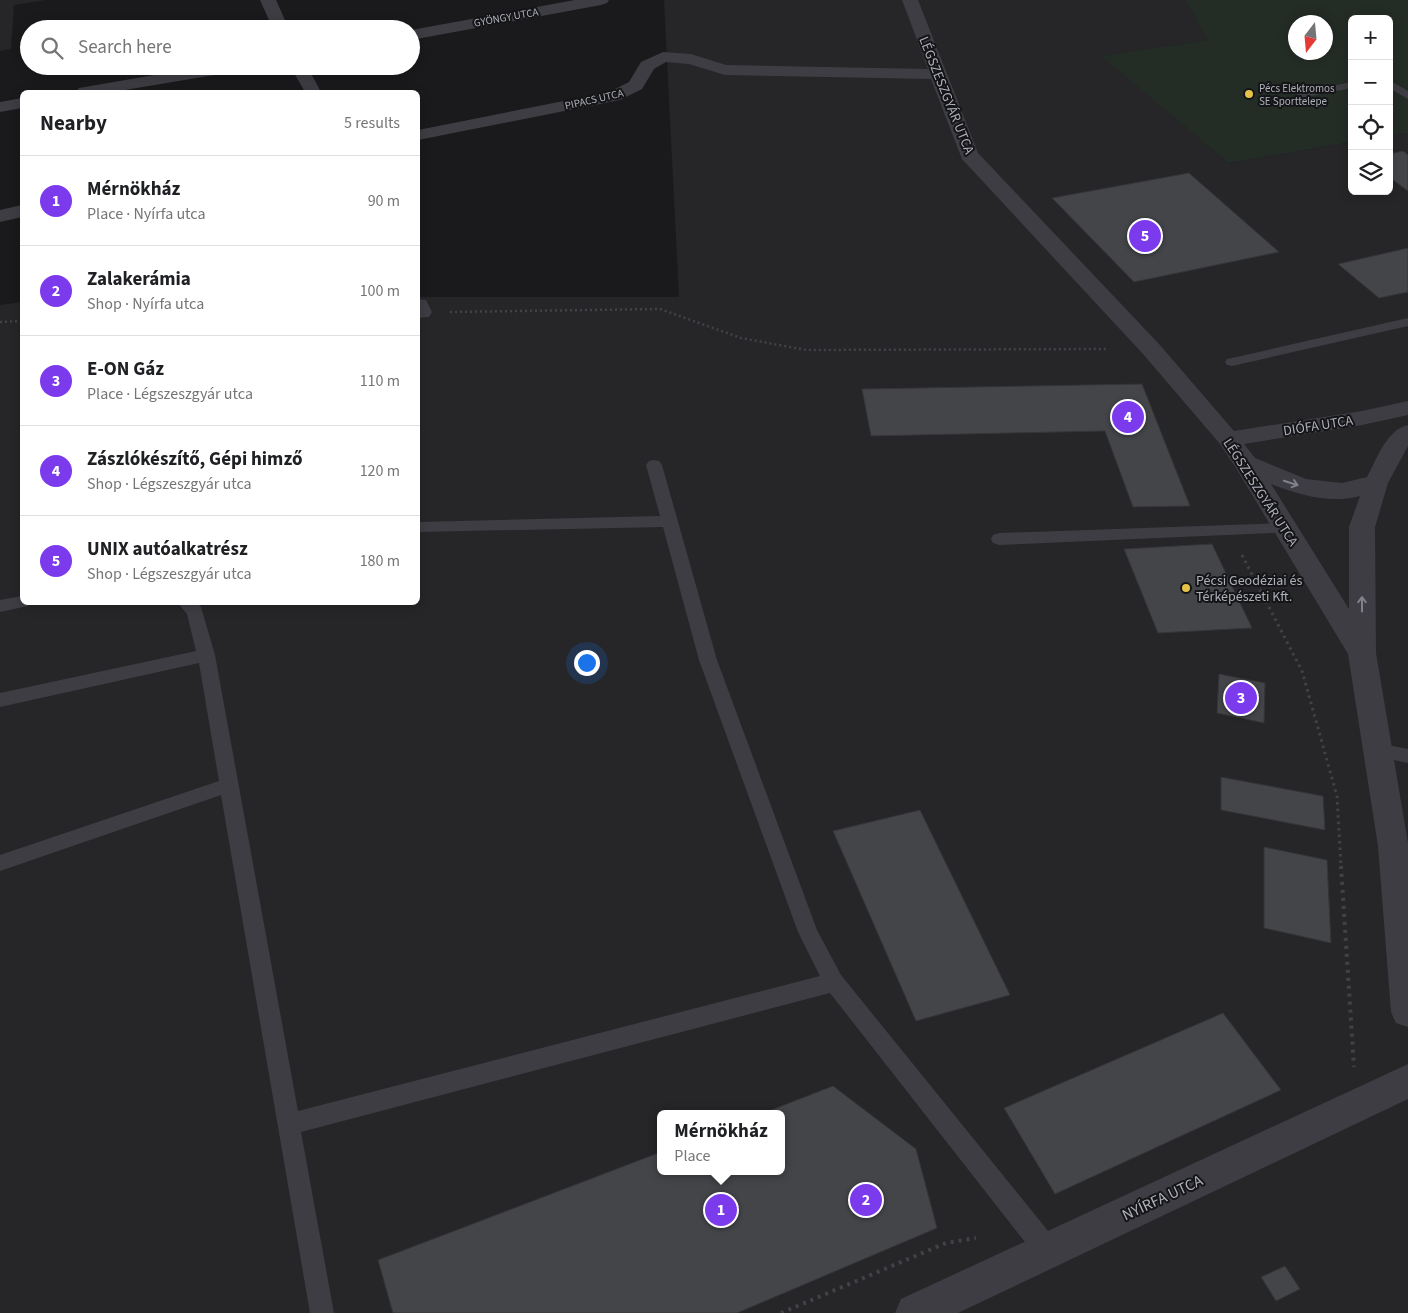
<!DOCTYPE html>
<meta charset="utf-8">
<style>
:root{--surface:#fff;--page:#f6f6f6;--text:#202124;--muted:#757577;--line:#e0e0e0;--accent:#7c3aed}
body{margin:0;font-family:"Source Sans 3",sans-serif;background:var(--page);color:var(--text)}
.controls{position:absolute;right:15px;top:15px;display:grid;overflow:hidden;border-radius:8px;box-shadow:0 2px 12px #0003}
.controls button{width:45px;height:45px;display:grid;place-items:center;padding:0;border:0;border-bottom:1px solid var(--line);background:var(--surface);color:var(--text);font:25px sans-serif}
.compass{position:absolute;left:1288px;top:15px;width:45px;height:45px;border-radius:50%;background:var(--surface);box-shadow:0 2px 12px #0003;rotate:196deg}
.you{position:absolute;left:586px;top:662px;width:18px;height:18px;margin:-12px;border:4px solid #fff;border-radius:50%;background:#1a73e8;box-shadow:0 0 0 8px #1a73e833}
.badge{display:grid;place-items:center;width:32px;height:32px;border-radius:50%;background:var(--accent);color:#fff;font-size:16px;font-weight:700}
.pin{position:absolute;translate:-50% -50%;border:2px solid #fff;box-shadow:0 1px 5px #0006}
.popup{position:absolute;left:657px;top:1110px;width:128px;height:65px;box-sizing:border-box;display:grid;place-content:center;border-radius:8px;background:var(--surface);filter:drop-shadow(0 1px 4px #0005);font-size:16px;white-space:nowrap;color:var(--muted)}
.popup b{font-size:19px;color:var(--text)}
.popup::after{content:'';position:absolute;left:50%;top:100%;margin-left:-10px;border:10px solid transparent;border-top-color:var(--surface)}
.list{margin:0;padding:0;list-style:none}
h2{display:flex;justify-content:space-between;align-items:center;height:65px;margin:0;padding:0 20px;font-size:21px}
h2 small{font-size:16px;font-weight:400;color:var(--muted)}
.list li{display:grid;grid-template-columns:32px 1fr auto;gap:15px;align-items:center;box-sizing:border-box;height:90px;padding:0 20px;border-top:1px solid var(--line)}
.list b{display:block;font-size:19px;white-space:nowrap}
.list p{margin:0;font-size:16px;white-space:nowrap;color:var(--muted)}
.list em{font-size:16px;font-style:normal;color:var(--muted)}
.icon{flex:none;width:28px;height:28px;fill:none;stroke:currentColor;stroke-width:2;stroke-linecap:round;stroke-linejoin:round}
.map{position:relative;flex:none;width:1408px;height:1313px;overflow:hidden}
.search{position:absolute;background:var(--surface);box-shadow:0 2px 12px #0003;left:20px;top:20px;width:400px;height:55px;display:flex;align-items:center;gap:12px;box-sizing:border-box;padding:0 18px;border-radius:28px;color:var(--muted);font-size:19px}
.panel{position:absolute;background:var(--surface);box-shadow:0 2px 12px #0003;left:20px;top:90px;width:400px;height:515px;border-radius:8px}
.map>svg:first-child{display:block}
.built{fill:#262629;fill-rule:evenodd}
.green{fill:#242c26;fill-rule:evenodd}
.building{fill:#444549;stroke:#353438}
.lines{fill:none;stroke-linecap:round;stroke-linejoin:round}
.path-far2{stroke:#414248;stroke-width:2.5;stroke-dasharray:2 3;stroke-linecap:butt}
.path-far1{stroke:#414248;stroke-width:3;stroke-dasharray:2.5 4;stroke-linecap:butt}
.path{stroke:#414248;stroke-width:4;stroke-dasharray:3 5;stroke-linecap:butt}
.service{fill:#3d3d43;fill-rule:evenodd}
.minor{fill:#3d3d43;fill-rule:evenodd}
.oneway{stroke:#80828a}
.poi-dot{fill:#e5c349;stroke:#151517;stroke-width:2}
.labels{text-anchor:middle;stroke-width:4;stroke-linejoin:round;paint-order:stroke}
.far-street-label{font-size:11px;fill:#adb0ba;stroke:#151517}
.far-poi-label{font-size:11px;fill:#adb0ba;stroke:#151517;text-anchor:start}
.street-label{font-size:14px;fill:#adb0ba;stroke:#151517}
.poi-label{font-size:14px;fill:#adb0ba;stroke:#151517;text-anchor:start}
.near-street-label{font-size:16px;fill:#adb0ba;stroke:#151517}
</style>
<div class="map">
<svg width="1408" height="1313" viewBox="0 0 1408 1313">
<rect width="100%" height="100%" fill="#1a1a1c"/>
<g class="built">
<polygon points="0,0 46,0 14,5 11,49 0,51"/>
<path d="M664,0H1185L1209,40L1102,56L1228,163L1352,142V191H1389V136L1408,133V1313H0V305L22,302V602H418V297H679ZM661,1114H781V1171H661Z"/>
</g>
<path class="green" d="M1185,0H1408V133L1389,136V19H1352V142L1228,163L1101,56L1208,40ZM1296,22H1326V52H1296Z"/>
<g class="building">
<polygon points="1403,151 1408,155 1408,191 1389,177 1389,154"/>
<polygon points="1189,173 1279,252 1134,282 1052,198"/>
<polygon points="1408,248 1408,292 1379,298 1338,264"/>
<polygon points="1142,384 1190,506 1133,507 1105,431 871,436 862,389"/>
<polygon points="1212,544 1252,628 1158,633 1124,549"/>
<polygon points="1219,674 1265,683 1264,723 1217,713"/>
<polygon points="1221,777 1323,796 1325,830 1221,810"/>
<polygon points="920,810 1010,995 916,1021 833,831"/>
<polygon points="1264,847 1327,860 1331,943 1264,928"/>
<polygon points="1223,1013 1281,1090 1055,1194 1004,1108"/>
<polygon points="833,1086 916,1149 937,1228 737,1313 393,1313 378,1260 661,1152 661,1171 781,1171 781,1114 761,1114"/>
<polygon points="1285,1266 1300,1289 1276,1301 1261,1277"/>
</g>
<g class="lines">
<g class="path-far2">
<polyline points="450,312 660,309 741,338 806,350 1108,349"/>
<polyline points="0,322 22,321"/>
</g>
<polyline class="path-far1" points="1242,555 1302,671 1337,796 1341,867"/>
<g class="path">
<polyline points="1341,866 1354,1067"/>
<polyline points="781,1313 946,1243 976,1238"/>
</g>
<g class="service">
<polygon points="1389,80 1408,91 1408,99 1389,88"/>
<polygon points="1352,82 1352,88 1302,98 1296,95 1302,92"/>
<polygon points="1408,318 1408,326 1232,366 1227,365 1225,362 1227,359 1232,358"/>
<polygon points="654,460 659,461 662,465 717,660 817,930 841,975 1057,1242 1060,1251 1057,1260 1048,1263 1039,1260 830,993 301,1132 334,1313 310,1313 221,795 0,871 0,855 219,781 199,663 0,707 0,693 196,651 187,614 177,602 196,602 201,607 215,655 298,1111 820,976 798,932 699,660 663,527 418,532 418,522 660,516 646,465 649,461"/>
<polygon points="1286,523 1292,524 1294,528 1292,532 999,545 993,543 991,539 993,535 999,533"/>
<polygon points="22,596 22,602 30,602 28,606 0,612 0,600"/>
<polygon points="1377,743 1408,749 1408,763 1370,755 1368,750 1370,745"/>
</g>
<g class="minor">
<polygon points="260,0 276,0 289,29 273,29"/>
<polygon points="575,0 609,0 607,3 601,5 411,40 411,30"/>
<path d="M902,0H918L978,153L1159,344L1234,431L1362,411L1408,401V415L1362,425L1244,444L1255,458L1306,479L1342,483L1367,477C1377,459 1386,430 1408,425V446L1388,483L1375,527L1376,653L1408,843V1027L1396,1023L1391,1012L1378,846L1348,654L1236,468L1220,444L1143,354L962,159L931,79L725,75L689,64L666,62L654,69L642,89L620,100L418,140V130L609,92L629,82L641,62L663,52L691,54L726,65L928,69ZM1271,484C1299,495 1330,504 1360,496L1349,527V609Z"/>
<polygon points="206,66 246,66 244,70 238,71 113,92 76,92 79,88 85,87"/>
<polygon points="290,66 307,66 321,92 305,92"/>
<polygon points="22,98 22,108 0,112 0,102"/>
<polygon points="22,205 22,217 0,222 0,210"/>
<polygon points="418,299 426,300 432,312 429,317 418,318"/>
<polygon points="1408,1064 1408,1099 958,1313 895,1313 901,1299"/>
</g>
</g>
<defs><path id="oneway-shaft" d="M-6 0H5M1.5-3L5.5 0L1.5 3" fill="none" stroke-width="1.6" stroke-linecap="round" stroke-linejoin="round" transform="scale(1.25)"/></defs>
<g class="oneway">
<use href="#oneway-shaft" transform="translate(1291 483) rotate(18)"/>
<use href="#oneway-shaft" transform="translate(1362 604) rotate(-90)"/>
</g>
<g class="poi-dot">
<circle cx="1249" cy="94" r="5"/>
<circle cx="1186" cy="588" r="5"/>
</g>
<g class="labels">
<g class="far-street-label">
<text transform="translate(506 17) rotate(-10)" y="4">GYÖNGY UTCA</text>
<text transform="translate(594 99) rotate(-13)" y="4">PIPACS UTCA</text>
</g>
<g class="far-poi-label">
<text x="1259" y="92">Pécs Elektromos<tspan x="1259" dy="13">SE Sporttelepe</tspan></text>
</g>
<g class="street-label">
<text transform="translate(947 95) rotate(68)" y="5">LÉGSZESZGYÁR UTCA</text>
<text transform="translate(1318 425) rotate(-9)" y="5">DIÓFA UTCA</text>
<text transform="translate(1261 492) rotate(57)" y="5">LÉGSZESZGYÁR UTCA</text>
</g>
<g class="poi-label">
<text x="1196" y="585">Pécsi Geodéziai és<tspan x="1196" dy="16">Térképészeti Kft.</tspan></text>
</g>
<g class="near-street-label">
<text transform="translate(1162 1197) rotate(-25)" y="6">NYÍRFA UTCA</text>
</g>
</g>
</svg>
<div class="controls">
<button>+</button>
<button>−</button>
<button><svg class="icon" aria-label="locate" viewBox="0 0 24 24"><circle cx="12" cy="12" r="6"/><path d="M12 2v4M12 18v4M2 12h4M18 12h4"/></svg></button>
<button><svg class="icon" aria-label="layers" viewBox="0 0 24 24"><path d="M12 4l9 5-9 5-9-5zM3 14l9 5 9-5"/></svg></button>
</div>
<svg class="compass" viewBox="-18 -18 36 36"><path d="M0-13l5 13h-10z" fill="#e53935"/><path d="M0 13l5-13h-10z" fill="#757577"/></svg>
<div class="you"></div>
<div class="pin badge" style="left:721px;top:1210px">1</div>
<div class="popup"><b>Mérnökház</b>Place</div>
<div class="pin badge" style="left:866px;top:1200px">2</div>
<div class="pin badge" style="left:1241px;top:698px">3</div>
<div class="pin badge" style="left:1128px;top:417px">4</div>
<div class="pin badge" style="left:1145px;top:236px">5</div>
<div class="search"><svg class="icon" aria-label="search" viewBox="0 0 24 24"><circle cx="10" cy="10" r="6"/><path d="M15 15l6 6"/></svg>Search here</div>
<section class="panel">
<h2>Nearby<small>5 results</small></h2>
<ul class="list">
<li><span class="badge">1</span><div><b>Mérnökház</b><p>Place · Nyírfa utca</p></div><em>90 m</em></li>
<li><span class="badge">2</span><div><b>Zalakerámia</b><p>Shop · Nyírfa utca</p></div><em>100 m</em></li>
<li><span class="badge">3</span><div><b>E-ON Gáz</b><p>Place · Légszeszgyár utca</p></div><em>110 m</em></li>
<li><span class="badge">4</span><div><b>Zászlókészítő, Gépi himző</b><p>Shop · Légszeszgyár utca</p></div><em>120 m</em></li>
<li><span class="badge">5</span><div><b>UNIX autóalkatrész</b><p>Shop · Légszeszgyár utca</p></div><em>180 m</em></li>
</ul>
</section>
</div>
